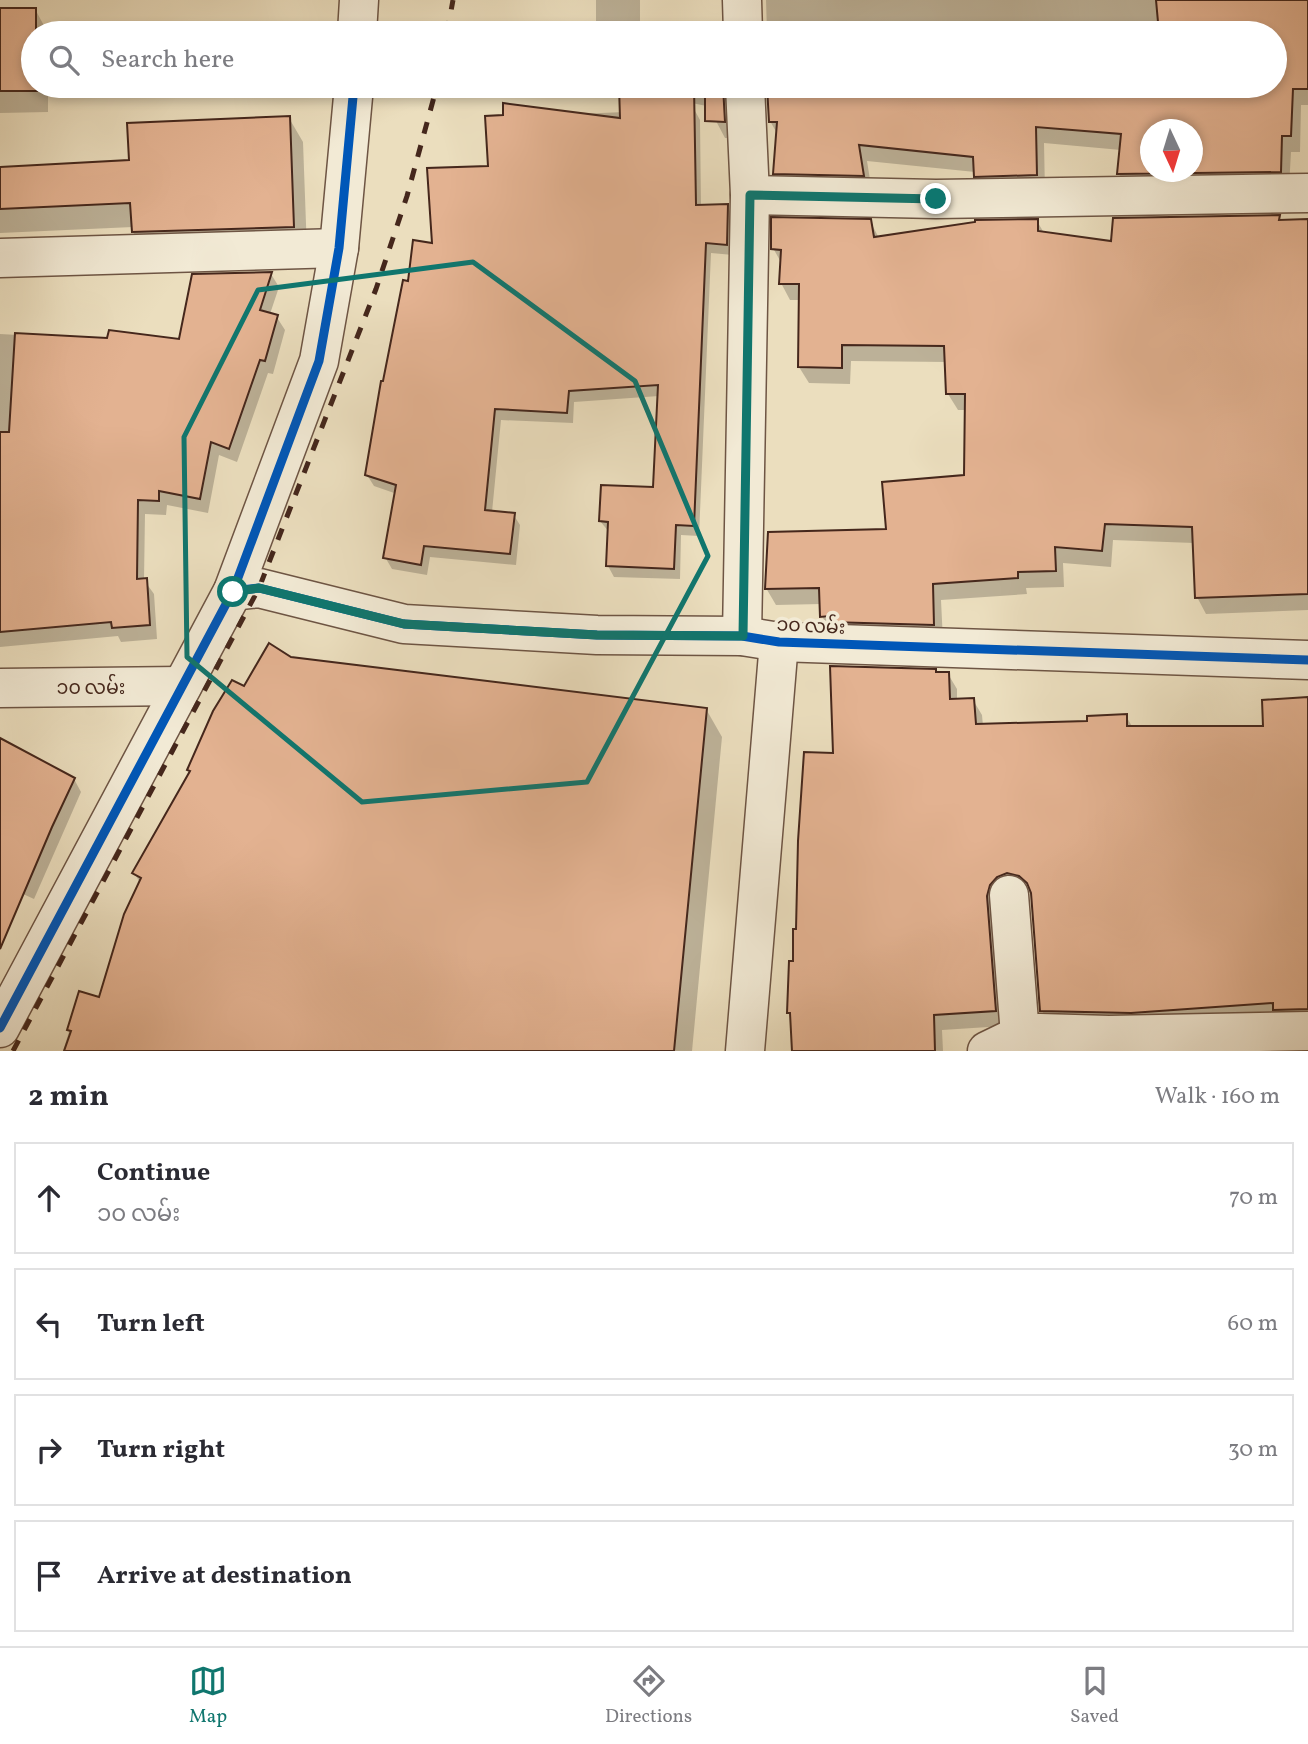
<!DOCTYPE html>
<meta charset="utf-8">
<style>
:root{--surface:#fff;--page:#f2f2f3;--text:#2b2b33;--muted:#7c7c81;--line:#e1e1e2;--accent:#0f766e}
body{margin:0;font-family:Vollkorn,"Noto Sans Myanmar",serif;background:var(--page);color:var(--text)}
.compass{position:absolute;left:1140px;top:119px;width:63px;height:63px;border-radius:50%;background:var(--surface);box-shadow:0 4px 10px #0003;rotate:176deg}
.stop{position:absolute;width:21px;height:21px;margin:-16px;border:5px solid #0f766e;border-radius:50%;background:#fff}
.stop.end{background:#0f766e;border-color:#fff;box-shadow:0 2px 7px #0008}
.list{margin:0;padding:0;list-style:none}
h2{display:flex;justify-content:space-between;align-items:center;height:91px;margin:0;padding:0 28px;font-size:30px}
h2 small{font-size:23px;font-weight:400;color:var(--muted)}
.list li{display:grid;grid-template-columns:46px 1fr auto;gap:21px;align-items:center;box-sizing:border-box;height:112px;margin:0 14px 14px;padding:0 14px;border:2px solid var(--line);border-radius:0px}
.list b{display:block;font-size:26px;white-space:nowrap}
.list p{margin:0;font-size:23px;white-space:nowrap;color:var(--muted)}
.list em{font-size:23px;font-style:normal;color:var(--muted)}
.icon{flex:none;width:38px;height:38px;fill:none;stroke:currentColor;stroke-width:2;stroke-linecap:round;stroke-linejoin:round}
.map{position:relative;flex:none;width:1308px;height:1051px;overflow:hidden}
.search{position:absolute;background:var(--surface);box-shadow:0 4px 10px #0003;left:21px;right:21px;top:21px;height:77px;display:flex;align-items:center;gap:18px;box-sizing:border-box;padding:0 24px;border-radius:38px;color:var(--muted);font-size:26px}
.sheet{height:595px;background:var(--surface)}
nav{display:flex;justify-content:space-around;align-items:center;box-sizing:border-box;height:98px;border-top:2px solid var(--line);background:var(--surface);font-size:19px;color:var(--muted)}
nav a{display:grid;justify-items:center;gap:4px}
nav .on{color:var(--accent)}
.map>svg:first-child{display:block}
.shadow{fill:#0003;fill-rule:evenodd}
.building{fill:#e3b291;stroke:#45271c;stroke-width:2;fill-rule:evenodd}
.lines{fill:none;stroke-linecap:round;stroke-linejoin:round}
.street-casing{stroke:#6e5544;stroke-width:41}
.street{stroke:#f2ead5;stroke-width:38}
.rail{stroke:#45271c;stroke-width:5;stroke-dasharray:12 12;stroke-linecap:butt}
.cycleway-casing{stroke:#f2ead5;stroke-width:13}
.cycleway{stroke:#0057b8;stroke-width:9}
.route{stroke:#0f766e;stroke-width:9}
.marked{fill:none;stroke:#0f766e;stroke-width:5;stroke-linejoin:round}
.labels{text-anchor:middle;stroke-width:7;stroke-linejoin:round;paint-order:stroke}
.street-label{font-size:19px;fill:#45271c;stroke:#f2ead5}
</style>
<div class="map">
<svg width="1308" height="1051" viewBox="0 0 1308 1051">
<rect width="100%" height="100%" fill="#ebdebe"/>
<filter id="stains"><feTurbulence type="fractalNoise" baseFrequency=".00286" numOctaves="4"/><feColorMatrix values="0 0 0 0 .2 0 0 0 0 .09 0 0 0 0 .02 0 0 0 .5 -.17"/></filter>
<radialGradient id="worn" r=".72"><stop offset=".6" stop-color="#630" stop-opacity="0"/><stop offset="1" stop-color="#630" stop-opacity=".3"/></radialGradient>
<g class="shadow">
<rect x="596" y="0" width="44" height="33"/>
<path d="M766,0H1308V105H1301L1300,152H1291L1289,188L1128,190L1119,174L1121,150L1044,143L1045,192L985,193L975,172L867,161L872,192L785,190L775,173L778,135L770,121L769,86H1275V33H767ZM1150,130H1192V172H1150Z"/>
<polygon points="35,9 48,33 33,33 33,86 48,86 48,112 0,113 0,10"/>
<polygon points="605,86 741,86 733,138 725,138 716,121 717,108"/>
<polygon points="694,109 700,120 701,207 727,206 733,217 733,255 711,253 699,536 681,535 680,579 614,577 608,566 609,532 600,521 654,489 659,396 574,402 573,423 501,420 492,512 513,514 520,525 516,565 430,557 427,575 392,569 385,557 397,494 374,486 367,475 410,284 434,245 489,168 487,118"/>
<polygon points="289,118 303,142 307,251 147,256 133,232 133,227 0,233 0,169 130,161"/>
<polygon points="1279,217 1282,222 1308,221 1308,610 1206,614 1197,597 1194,543 1113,540 1111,567 1063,563 1064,587 1026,588 1027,594 941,600 943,641 831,633 822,616 821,604 776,605 766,588 888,531 965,477 967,410 958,410 948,394 947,362 851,361 850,384 809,383 799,367 800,300 790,300 781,283 782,264 773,248 870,221 879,238 1037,221 1044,233 1113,243"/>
<polygon points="271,274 279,287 270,314 276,316 285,330 273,374 268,373 237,462 219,455 208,513 167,505 166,515 145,514 144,580 154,594 157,639 121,642 118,636 0,647 0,334 109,340 181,341"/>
<polygon points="291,659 706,709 722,737 692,1051 63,1051 81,993 101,999 141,884 134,873 191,773 189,770 244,689"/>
<polygon points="937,674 948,674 957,689 957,701 973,700 982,715 983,726 1089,722 1126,716 1133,728 1265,728 1308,699 1308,1024 1051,1026 1042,1011 1032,894 1018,888 1004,1026 942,1030 943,1051 793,1051 792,1017 789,1012 798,931"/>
<polygon points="0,740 74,779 81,792 34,899 23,894 0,940"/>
</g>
<g class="building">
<path d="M1156,0H1308V89H1293L1291,136H1282L1281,172L1117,174L1121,134L1036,127L1037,175L974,177L973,157L859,145L864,176L773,174L777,122H769L767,86H1275V33H1159ZM1151,130H1193V172H1151Z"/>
<polygon points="0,8 36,8 36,33 33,33 33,86 37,86 37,91 0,91"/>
<polygon points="619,86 694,86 696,205 728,204 727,245 706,243 694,526 676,525 674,569 606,566 608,522 599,521 601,485 653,487 658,385 569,391 567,413 495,409 485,510 515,513 510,554 424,546 421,565 383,558 396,485 365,475 381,381 383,381 403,280 408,281 413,240 432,243 427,168 488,166 485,116 503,115 503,103 620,118"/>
<polygon points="705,86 723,86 725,122 705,121"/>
<polygon points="290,116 294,227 132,232 130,203 0,209 0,167 129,160 127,123"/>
<polygon points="1280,215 1279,220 1308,219 1308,594 1195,598 1192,527 1105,524 1102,551 1055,547 1056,571 1018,572 1018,578 933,584 934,625 829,622 829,616 820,617 819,588 765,589 768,532 886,529 882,482 964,475 965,394 946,394 944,346 842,345 842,368 798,367 799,284 779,284 781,250 771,249 771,217 871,219 874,237 975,222 975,220 1038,219 1038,231 1111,241 1113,218"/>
<polygon points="272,272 260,310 278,315 265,361 260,360 229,449 211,442 200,499 159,491 159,501 138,500 137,579 147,578 150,625 112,628 111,622 0,632 0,432 9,432 15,333 107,338 109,330 179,339 192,274"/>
<polygon points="269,643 291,657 707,708 674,1051 64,1051 71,1031 67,1030 79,991 99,997 124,914 141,878 132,873 190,771 187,770 213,711 232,680 244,686"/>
<polygon points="830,666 936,669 936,672 949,672 950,699 974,698 976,724 1087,721 1087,716 1127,714 1127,726 1263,726 1262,700 1308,697 1308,1009 1273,1010 1273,1003 1131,1013 1040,1011 1031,893 1027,883 1019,876 1007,873 997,877 990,885 987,896 996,1011 934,1015 935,1051 792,1051 790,1013 787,1013 789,961 793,961 793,929 796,929 798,841 804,752 833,753"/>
<polygon points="0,738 75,778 52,827 0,949"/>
</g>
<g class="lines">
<defs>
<g id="street">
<polyline points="742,0 743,33"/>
<polyline points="357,33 359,0"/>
<polyline points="750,195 936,199 1308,193"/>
<polyline points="0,258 339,248"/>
<polyline points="233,591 259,588 404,624 597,635 742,636 779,642 1308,660"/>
<polyline points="742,636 750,195 745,86"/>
<polyline points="0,688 182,686"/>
<polyline points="1009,895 1020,1035"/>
<polyline points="0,1028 233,591 319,361 339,248 354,86"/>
<polyline points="745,1051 779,642"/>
<polyline points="987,1051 1020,1035 1040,1033 1109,1035 1308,1031"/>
</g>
</defs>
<use href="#street" class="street-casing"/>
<use href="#street" class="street"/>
<g class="rail">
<polyline points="447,33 453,0"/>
<polyline points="13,1051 259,588 376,289 407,196 437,86"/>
</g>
<defs>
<g id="cycleway">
<polyline points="233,591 259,588 404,624 597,635 742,636 779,642 1308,660"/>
<polyline points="0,1028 233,591 319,361 339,248 354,86"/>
</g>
</defs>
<use href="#cycleway" class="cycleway-casing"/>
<use href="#cycleway" class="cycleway"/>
</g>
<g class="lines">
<polyline class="route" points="233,592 259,588 404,624 597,635 743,636 750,195 936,199"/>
</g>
<path class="marked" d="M473,262L635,381L708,556L587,782L362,802L187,657L184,437L258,290Z"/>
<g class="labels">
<g class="street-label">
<text transform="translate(811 625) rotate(3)" y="7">၁၀ လမ်း</text>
<text x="91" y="694">၁၀ လမ်း</text>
</g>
</g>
<rect width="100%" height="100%" filter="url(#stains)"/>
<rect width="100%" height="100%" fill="url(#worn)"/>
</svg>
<svg class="compass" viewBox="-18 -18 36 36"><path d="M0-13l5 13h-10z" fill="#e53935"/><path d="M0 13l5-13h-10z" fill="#7c7c81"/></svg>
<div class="stop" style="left:233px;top:592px"></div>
<div class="stop end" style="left:936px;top:199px"></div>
<div class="search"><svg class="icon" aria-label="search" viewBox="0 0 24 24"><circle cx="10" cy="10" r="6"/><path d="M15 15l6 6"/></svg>Search here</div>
</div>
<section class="sheet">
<h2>2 min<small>Walk · 160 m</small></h2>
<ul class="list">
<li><svg class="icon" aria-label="ahead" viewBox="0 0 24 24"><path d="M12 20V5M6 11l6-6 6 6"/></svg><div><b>Continue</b><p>၁၀ လမ်း</p></div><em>70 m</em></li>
<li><svg class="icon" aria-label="left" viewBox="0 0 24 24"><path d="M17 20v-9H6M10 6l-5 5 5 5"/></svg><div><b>Turn left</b></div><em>60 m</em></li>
<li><svg class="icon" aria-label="right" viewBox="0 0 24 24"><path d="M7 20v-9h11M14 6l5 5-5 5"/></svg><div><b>Turn right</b></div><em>30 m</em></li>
<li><svg class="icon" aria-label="arrive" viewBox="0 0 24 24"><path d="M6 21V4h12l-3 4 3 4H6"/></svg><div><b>Arrive at destination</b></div></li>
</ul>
</section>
<nav>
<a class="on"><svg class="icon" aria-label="map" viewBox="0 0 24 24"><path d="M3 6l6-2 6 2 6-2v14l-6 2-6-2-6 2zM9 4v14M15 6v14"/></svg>Map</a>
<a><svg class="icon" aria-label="directions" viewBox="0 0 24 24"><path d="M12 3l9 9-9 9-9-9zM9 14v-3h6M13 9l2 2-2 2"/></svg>Directions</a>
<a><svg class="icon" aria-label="saved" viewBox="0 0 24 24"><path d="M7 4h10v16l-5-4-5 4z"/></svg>Saved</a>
</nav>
